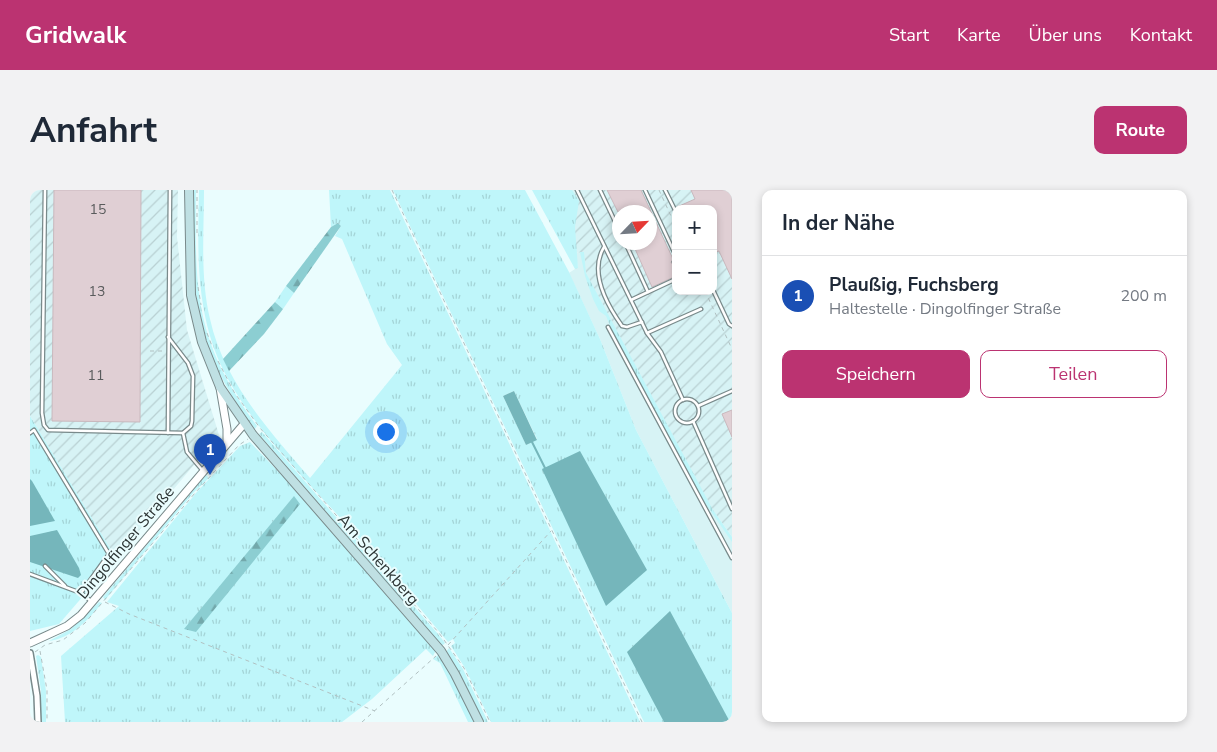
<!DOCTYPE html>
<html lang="de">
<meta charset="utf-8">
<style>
:root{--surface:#fff;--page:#f2f2f3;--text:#1f2937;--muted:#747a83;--line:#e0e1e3;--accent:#bb3371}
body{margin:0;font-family:"Nunito Sans",sans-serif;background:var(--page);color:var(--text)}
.controls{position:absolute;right:15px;top:15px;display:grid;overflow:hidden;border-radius:10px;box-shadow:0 2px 8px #0003}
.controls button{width:45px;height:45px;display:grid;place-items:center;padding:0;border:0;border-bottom:1px solid var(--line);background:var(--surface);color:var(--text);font:25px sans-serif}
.compass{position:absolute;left:582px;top:15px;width:45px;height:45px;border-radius:50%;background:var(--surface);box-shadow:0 2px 8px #0003;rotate:65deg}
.you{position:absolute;left:355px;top:241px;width:18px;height:18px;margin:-12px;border:4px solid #fff;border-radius:50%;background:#1a73e8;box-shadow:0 0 0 8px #1a73e833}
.badge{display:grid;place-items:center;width:32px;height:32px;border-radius:50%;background:var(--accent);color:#fff;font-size:16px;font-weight:700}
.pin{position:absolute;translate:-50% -41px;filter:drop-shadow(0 1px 2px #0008)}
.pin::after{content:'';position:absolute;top:26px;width:18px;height:15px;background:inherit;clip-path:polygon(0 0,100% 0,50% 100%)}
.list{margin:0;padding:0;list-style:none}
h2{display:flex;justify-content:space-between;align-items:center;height:65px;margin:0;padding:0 20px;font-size:21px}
h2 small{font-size:16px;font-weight:400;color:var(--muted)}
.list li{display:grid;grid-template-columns:32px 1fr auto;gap:15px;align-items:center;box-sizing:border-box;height:80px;padding:0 20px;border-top:1px solid var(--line)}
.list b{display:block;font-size:19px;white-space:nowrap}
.list p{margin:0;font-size:16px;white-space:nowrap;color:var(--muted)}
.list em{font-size:16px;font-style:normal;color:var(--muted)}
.actions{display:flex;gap:10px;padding:15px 20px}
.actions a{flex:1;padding:11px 0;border:1px solid var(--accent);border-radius:10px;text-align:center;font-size:18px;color:var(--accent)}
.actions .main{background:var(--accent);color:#fff}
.map{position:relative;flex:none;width:702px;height:532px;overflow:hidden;border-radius:10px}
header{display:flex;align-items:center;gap:30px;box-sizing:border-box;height:70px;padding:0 25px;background:var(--accent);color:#fff}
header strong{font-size:24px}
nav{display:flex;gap:28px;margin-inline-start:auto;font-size:18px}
.intro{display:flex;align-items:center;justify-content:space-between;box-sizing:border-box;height:120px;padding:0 30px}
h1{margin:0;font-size:35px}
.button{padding:12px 22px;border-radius:10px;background:var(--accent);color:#fff;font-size:18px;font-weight:700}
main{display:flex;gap:30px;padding:0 30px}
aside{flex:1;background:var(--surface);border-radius:10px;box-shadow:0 2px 8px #0003}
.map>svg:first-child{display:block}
.built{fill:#d7f3f5}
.industrial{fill:url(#industrial-furrows);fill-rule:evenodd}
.grass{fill:url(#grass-tufts);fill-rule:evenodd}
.forest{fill:url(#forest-firs)}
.water{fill:#75b6bb}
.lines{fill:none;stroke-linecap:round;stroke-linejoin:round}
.stream{stroke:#75b6bb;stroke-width:2}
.building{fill:#e0cfd4;stroke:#c9b8bd}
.service-casing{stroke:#798a8b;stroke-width:5}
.minor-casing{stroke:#798a8b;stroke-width:8}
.tertiary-casing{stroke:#798a8b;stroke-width:9}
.secondary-casing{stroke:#798a8b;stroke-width:10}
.path{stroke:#b1c0c1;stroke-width:1;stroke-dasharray:4 4;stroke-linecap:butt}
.service{stroke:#fff;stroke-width:2.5}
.minor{stroke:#fff;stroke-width:5}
.tertiary{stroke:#fff;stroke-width:7}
.secondary{stroke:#bfe0e3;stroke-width:8}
.labels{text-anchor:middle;stroke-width:4;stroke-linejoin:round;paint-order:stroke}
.number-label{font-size:14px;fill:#595b5c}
.street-label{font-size:16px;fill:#2c3434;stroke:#eafdfe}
</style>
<header>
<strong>Gridwalk</strong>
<nav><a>Start</a><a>Karte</a><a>Über uns</a><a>Kontakt</a></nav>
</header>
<div class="intro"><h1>Anfahrt</h1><a class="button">Route</a></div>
<main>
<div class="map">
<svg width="702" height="532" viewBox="0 0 702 532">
<defs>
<pattern id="industrial-furrows" width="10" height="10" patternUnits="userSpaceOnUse" patternTransform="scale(1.25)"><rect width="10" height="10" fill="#d7f3f5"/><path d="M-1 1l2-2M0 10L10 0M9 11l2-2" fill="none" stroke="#b9d1d3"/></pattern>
<pattern id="grass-tufts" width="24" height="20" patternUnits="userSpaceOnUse" patternTransform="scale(1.25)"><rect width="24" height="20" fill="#bff6fa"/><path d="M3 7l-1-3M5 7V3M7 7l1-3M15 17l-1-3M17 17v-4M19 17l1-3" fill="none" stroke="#a4d4d7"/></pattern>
<pattern id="forest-firs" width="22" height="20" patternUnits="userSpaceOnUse" patternTransform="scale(1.25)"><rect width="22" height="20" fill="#8cced2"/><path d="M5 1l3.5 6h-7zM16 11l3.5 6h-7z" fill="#73a8ab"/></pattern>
</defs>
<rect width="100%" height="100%" fill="#eafdfe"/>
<polygon class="built" points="554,62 691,332 702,347 702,423 606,240 570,149 539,83 548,77 545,63"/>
<g class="industrial">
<polygon points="0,0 148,0 147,47 157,140 189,245 86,368 0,226"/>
<path d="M511,0H702V347L683,320L556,83L554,62L545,63ZM646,19H683V101H646ZM590,22H620V52H590Z"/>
</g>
<g class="grass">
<path d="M163,0H166C165,102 164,150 227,236L225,239C161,155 162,101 163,0Z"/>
<path d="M169,0H174C174,43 170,87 180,129C193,190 240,242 280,288L372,175L357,154L312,49L305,46L311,36L308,33L301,37L299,0H360L610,532H461L435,478L421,456L425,453L423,449L418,452C381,407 343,363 304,321C259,272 198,211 180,146C166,98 168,50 169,0Z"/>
<path d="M363,0H495L539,82L570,149L606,240L702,423V532H614ZM484,201L507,249L496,255L473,206Z"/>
<polygon points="502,0 542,0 549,11 545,37 548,78 545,79"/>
<polygon points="550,62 554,62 556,83 683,320 702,347 702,352 673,310 585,148 576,126 569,121 563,109 555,86"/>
<polygon points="256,96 264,103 253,119 245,112"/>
<polygon points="0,226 86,368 29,434 0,441"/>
<polygon points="232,242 408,444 415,453 413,455 411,455 229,244"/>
<polygon points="220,252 268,302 406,460 403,466 396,459 342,509 312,532 35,532 31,466 89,416 77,412 166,303 210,256"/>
<polygon points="176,285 179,288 164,302 75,410 73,407"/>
<path d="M69,412L72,413C58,430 42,448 19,451L41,439Z"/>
<polygon points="419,458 433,479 458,532 453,532 429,482 416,462"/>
<polygon points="8,465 11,467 16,501 16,532 11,532 11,501 6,466"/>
<polygon points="408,465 423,485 445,532 438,532 410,473 403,469"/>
</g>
<g class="forest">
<polygon points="308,33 311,36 264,103 256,96 301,37"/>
<polygon points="245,112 253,119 234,144 199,181 193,169"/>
<polygon points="264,306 270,314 166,442 154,439"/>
</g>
<g class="water">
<polygon points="484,201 507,250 496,255 473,206"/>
<polygon points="550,261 617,380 576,416 512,279"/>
<polygon points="0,289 2,291 25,331 0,336"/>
<polygon points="27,340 49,378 51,385 48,388 0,372 0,346"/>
<polygon points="640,421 700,532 634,532 597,462"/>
</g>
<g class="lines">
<polyline class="stream" points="502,252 515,278"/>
</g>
<g class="building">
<polygon points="24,0 111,0 110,232 22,231"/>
<polygon points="577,0 611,0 643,69 641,73 646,75 646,86 622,97 602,52 620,52 620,22 588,22"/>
<polygon points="661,0 702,0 702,89 689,61 683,63 683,19 647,17 665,9"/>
<polygon points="702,220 702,247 692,224"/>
</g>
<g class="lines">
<defs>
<g id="service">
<polyline points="15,0 12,223 14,235 18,240 153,243 161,236 162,231 163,186 158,173 138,147"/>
<polyline points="547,0 617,143 631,162 653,210"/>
<polyline points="570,0 590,42"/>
<polyline points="615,0 646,66"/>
<polyline points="635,0 646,22"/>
<polyline points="595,52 618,102"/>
<path d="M574,57C559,82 577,115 592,136L597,137L612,132"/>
<polyline points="644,72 646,71"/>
<polyline points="683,100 699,134 702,136"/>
<polyline points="601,110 646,89"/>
<polyline points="578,137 702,368"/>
<polyline points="617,143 671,119"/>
<circle cx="657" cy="221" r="12"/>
<polyline points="668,216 702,201"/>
<polyline points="663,231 702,319"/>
<polyline points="0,243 4,240 79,364 51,403"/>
<polyline points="138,243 140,0"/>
<polyline points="153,243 157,262 173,281"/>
<polyline points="15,376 35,396"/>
<polyline points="0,384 51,403 62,412"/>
</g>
<polyline id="minor" points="0,463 7,506 8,532"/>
<g id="tertiary">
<polyline points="190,198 197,239 197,252"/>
<polyline points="0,453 37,436 51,425 214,234"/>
</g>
<polyline id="secondary" points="159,0 161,105 172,152 190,197 223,245 411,461 425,484 449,532"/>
</defs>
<use href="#service" class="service-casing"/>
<use href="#minor" class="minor-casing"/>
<use href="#tertiary" class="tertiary-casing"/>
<use href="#secondary" class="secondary-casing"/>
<g class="path">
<polyline points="362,0 612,532"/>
<polyline points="629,0 646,37"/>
<polyline points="167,43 167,0"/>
<polyline points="683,68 690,63"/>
<polyline points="168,97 171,115"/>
<polyline points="675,101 702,159"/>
<polyline points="177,143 182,156"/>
<polyline points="120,161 135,161"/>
<polyline points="188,171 204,202 230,238 409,443 434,478 460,532"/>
<polyline points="75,412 99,424 345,521"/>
<polyline points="418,455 521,341"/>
<polyline points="10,461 17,500 17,532"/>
<polyline points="5,462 15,455 33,450 55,433 165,303 209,255 218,249"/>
<polyline points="332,532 406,466"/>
</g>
<use href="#service" class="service"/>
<use href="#minor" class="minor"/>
<use href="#tertiary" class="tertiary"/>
<use href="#secondary" class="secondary"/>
</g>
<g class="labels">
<g class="number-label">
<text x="68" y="24">15</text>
<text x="67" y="106">13</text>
<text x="66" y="190">11</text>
</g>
<g class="street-label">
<text transform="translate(95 352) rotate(-50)" y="6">Dingolfinger Straße</text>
<text transform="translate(349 369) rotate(49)" y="6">Am Schenkberg</text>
</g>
</g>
</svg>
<div class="controls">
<button>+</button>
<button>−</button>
</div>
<svg class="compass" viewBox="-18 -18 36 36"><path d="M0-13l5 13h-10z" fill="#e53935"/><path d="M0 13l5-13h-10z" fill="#747a83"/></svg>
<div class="you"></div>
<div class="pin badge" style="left:180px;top:285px;background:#1a4fb4">1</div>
</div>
<aside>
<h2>In der Nähe<small></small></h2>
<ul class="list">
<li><span class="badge" style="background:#1a4fb4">1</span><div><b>Plaußig, Fuchsberg</b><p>Haltestelle · Dingolfinger Straße</p></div><em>200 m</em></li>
</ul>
<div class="actions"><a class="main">Speichern</a><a>Teilen</a></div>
</aside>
</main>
